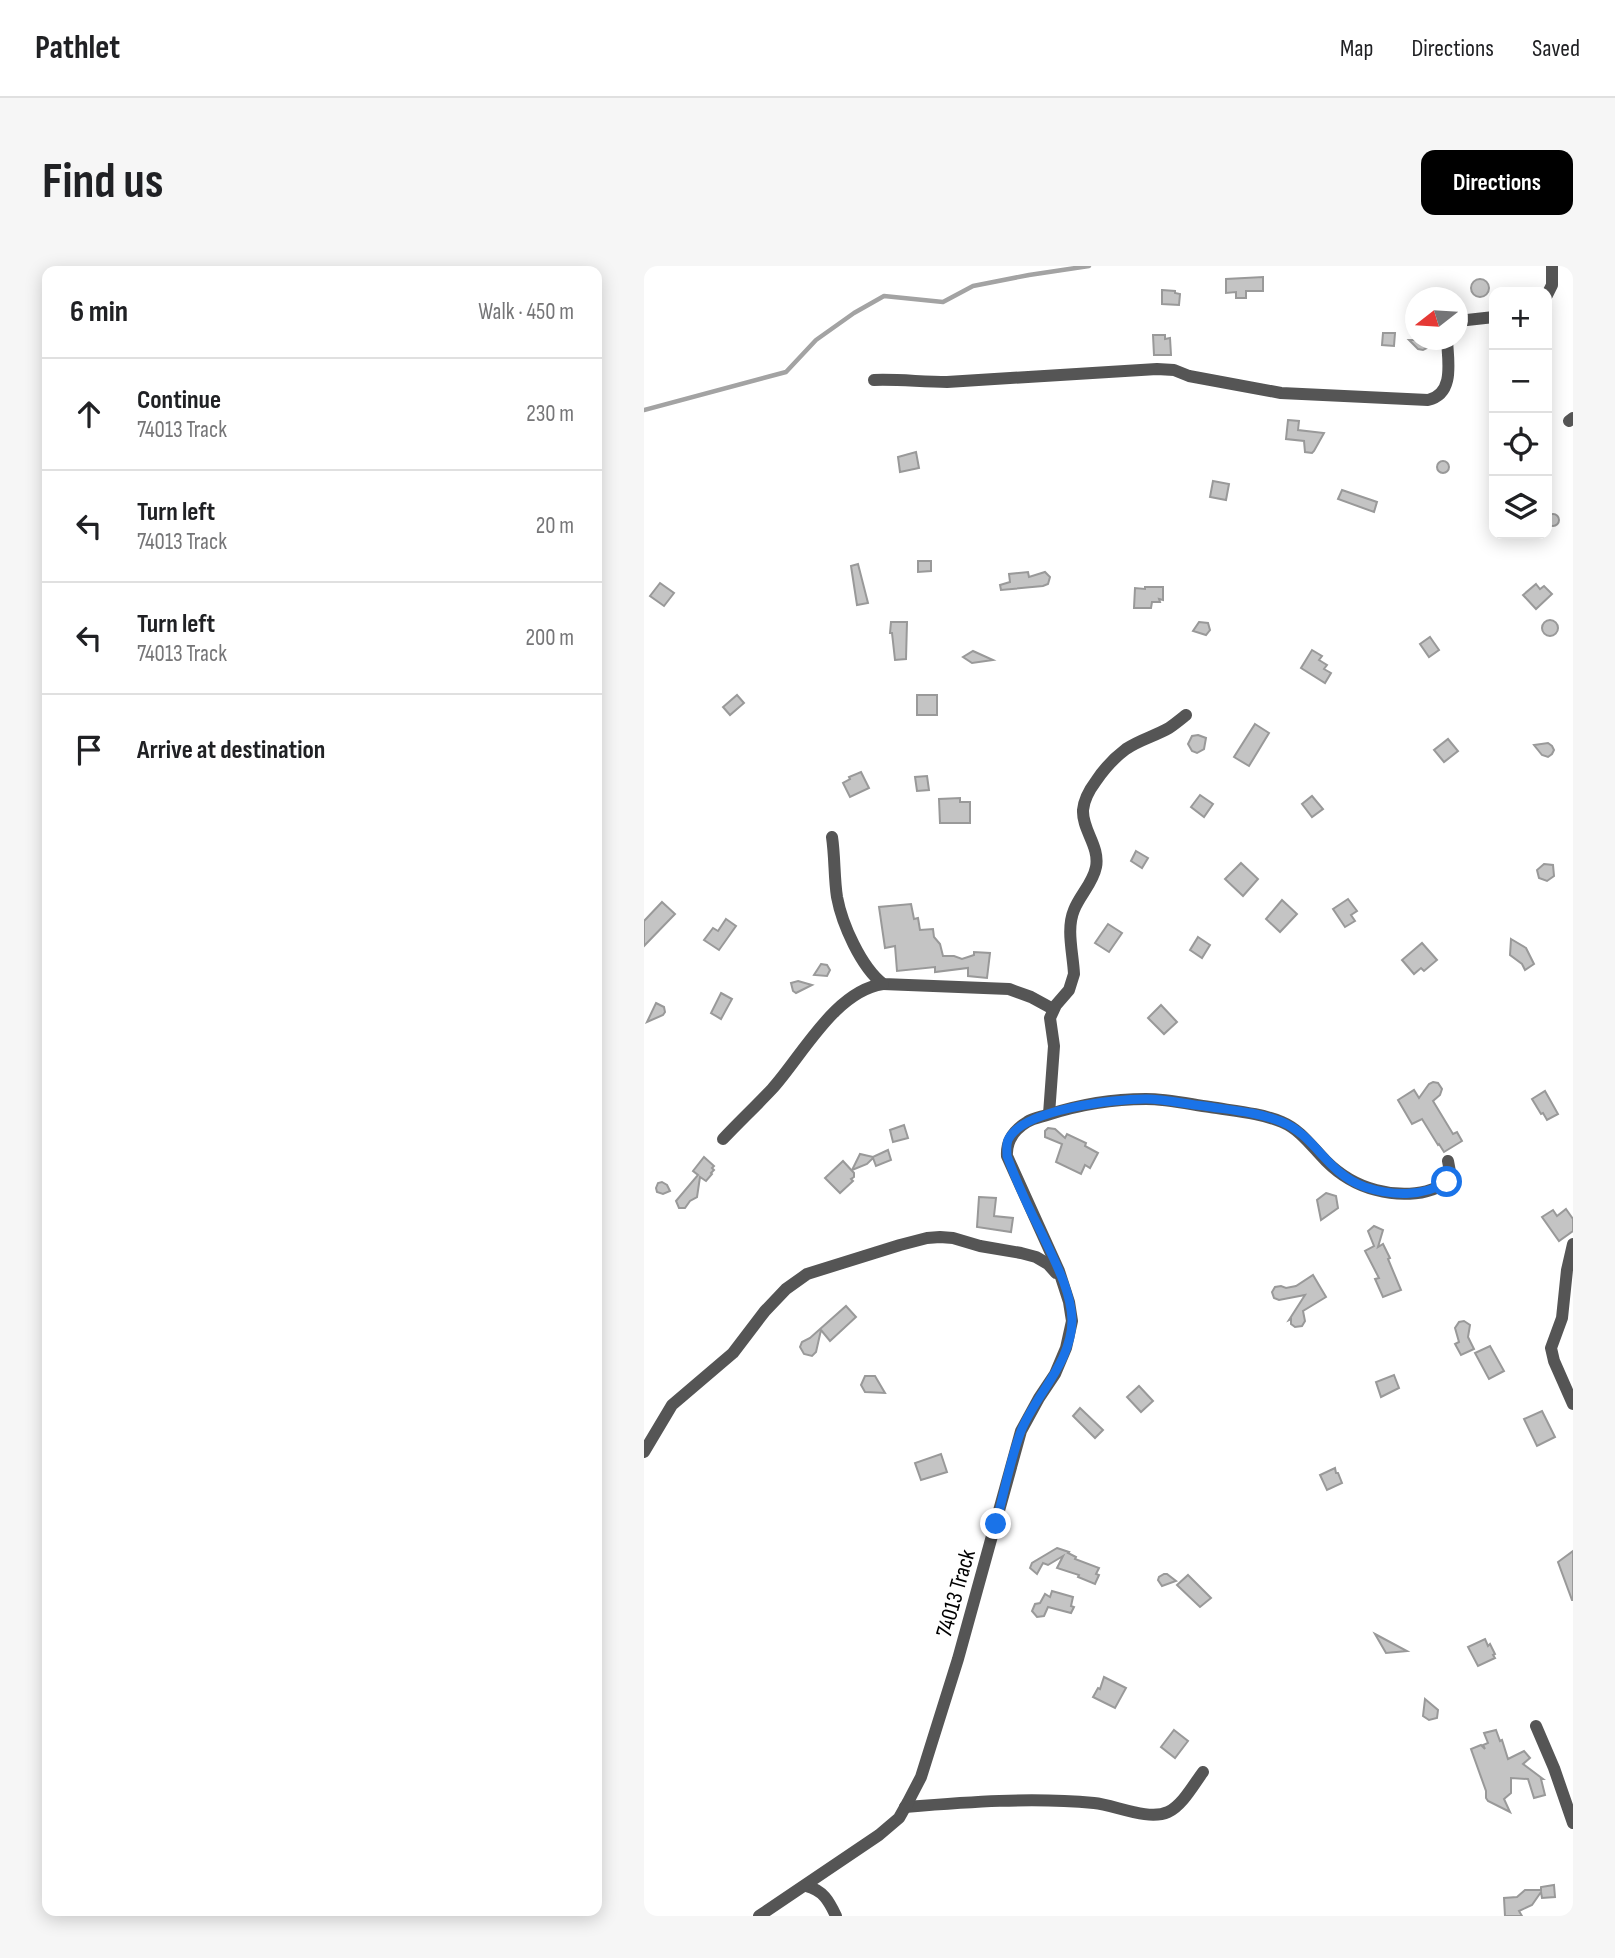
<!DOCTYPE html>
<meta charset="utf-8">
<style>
:root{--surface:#fff;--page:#f6f6f6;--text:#202124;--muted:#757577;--line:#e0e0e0;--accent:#000}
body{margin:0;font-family:"Sofia Sans Condensed",sans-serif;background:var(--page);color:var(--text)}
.controls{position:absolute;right:21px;top:21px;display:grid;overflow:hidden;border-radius:14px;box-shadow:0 4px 18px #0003}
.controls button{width:63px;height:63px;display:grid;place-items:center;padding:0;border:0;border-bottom:2px solid var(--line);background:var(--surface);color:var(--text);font:35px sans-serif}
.compass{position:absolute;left:761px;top:21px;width:63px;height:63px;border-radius:50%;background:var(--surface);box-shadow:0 4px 18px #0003;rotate:253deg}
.stop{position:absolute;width:21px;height:21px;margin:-16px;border:5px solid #1a73e8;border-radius:50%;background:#fff}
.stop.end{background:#1a73e8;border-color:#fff;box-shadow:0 2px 7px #0008}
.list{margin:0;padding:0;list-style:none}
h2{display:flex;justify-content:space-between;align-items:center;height:91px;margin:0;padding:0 28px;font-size:30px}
h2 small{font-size:23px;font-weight:400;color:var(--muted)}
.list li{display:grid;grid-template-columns:46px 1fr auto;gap:21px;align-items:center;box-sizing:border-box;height:112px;padding:0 28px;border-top:2px solid var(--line)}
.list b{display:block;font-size:26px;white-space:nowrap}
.list p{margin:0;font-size:23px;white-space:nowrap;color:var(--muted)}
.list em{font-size:23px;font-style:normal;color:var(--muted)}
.icon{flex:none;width:38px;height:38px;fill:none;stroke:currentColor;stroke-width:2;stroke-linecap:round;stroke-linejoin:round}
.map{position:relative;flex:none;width:929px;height:1650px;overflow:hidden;border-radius:14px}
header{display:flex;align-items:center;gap:42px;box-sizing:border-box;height:98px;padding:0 35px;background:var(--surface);border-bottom:2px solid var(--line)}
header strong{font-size:33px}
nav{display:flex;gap:38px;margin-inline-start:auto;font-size:24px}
.intro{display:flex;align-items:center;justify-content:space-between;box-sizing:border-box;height:168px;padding:0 42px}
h1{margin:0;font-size:49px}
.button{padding:18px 32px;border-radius:14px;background:var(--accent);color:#fff;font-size:24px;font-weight:700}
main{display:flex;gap:42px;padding:0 42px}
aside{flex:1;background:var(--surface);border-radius:14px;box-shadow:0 4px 18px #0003}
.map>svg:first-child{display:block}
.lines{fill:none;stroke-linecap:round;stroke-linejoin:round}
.stream{stroke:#a3a3a3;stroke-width:4.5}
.building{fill:#c4c4c4;stroke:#999;stroke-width:2}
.minor{stroke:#555;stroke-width:12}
.route{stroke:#1a73e8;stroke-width:9}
.labels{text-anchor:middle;stroke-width:5;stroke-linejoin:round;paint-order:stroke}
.street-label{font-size:23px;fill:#000;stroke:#fff}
</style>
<header>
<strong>Pathlet</strong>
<nav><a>Map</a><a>Directions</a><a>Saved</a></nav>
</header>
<div class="intro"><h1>Find us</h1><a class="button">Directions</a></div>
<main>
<aside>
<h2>6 min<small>Walk · 450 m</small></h2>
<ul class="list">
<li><svg class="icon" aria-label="ahead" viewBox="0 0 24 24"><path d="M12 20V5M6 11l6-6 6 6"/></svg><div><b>Continue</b><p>74013 Track</p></div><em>230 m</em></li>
<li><svg class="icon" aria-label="left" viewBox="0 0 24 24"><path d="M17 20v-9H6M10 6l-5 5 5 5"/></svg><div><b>Turn left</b><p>74013 Track</p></div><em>20 m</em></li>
<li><svg class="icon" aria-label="left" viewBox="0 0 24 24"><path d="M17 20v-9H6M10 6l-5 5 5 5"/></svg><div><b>Turn left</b><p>74013 Track</p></div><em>200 m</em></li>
<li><svg class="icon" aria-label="arrive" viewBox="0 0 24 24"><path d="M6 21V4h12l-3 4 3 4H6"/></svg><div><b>Arrive at destination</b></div></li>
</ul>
</aside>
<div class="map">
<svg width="929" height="1650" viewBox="0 0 929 1650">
<rect width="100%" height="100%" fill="#fff"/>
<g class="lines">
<polyline class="stream" points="0,144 142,106 172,74 210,47 240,30 299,36 329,20 385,9 445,0"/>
</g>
<g class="building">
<polygon points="619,11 619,25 602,25 602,32 592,32 592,26 582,27 582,13"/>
<circle cx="836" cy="22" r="9"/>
<polygon points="518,24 531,25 531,27 536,28 535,39 518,38"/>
<polygon points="739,67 751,67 750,80 738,79"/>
<polygon points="509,69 521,69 521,73 526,72 527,89 510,89"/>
<polygon points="765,74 791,74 783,82 779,84 774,83"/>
<polygon points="644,154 655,155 654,164 680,167 670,185 668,187 661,186 660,175 642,173"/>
<polygon points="272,186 275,202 256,206 254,191"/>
<circle cx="799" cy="201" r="6"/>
<polygon points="569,215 585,218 582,234 566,231"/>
<polygon points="698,224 733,236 730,246 694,233"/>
<circle cx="909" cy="254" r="6"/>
<polygon points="274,295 287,295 287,305 274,306"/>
<polygon points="214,298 224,337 213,339 207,300"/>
<polygon points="384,306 385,311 401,306 406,311 404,318 399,320 357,324 356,319 366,316 365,308"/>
<polygon points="16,317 30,327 20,340 6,330"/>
<polygon points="892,318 896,323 900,320 908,328 892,343 879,329"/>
<polygon points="501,321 519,321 519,334 515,333 516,336 508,336 507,342 490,342 491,322 501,323"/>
<circle cx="906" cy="362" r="8"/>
<polygon points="247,356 263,356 262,393 251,394 248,367 246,367"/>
<polygon points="555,356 564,357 566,364 562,369 549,365"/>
<polygon points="786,371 795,384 785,391 776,378"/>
<polygon points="668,384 678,390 675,394 683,399 680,403 687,407 681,417 657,402"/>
<polygon points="329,385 349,394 328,397 319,391"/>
<polygon points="93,429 100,437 86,449 79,441"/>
<rect x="273" y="429" width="20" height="20"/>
<polygon points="611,458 625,467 605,500 590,491"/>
<polygon points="554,469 562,472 560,483 553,487 548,485 544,478 548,470"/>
<polygon points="804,473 814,485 800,496 790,484"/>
<polygon points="904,477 908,480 910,484 908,488 904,491 898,489 890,479"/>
<polygon points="217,506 225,522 206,531 199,517 206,513 205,511"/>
<polygon points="283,510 285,524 273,525 271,511"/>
<polygon points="556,529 569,538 560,551 547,541"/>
<polygon points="668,530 679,543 668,551 658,538"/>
<polygon points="316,532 316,536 326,536 326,557 296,557 295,533"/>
<polygon points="492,585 504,592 498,602 487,595"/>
<polygon points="597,597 614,613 599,630 581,613"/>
<polygon points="900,598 909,599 910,610 903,615 895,612 893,604"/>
<polygon points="704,633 713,645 707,649 711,655 701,661 689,643"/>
<polygon points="638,634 653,648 636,666 622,653"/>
<polygon points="18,636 31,648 0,680 0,655"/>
<polygon points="267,638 270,653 274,652 276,664 289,663 290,671 296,678 299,690 310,690 318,693 330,689 330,686 346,687 343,712 324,710 324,702 291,706 291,701 253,705 251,680 241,682 235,641"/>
<polygon points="82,653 92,660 75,684 60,674 69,662 74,665"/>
<polygon points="464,658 478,667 465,686 451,677"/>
<polygon points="554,671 566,679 558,692 546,684"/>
<polygon points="867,673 882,682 890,698 881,704 878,698 866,689"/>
<polygon points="778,677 793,694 780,705 777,702 770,708 758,694"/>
<polygon points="177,698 183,699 186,704 183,710 170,709"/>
<polygon points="154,715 168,719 152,727 149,725 147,717"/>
<polygon points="77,727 88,733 77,753 67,747"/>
<polygon points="12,737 20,741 21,746 19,749 3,756"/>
<polygon points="517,739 533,756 520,768 504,752"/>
<polygon points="789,816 794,817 798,823 796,829 789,835 809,868 813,866 818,875 800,886 795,878 794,879 778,853 768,858 754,834 770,824 775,832 785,818"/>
<polygon points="901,825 914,848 903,854 899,847 897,848 888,833"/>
<polygon points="260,859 264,872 249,876 246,864"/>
<polygon points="404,862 411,863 421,872 423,868 442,877 441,880 454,887 446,902 441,899 437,908 412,896 418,878 401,871 401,865"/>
<polygon points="244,884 247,894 232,900 229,892 223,898 208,904 216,888 229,891"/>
<polygon points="60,891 70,900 68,902 70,904 67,907 68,908 62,915 56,911 53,931 46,935 41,942 35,942 32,935 54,909 49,905"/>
<polygon points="199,895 210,907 210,911 207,913 209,915 196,927 181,912"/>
<polygon points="18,916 23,919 26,925 19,928 13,926 12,922 14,917"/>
<polygon points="682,927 692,930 694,942 677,954 673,934"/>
<polygon points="335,931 352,932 350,950 369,952 367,966 333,961"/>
<polygon points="922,943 929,953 929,965 915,975 898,951 909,944 913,950"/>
<polygon points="730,960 739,964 734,981 739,978 746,992 744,993 757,1024 739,1031 731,1013 735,1012 721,985 730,980 724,965"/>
<polygon points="669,1009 682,1031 659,1045 661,1055 658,1060 651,1061 647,1058 647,1053 645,1054 661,1029 635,1034 630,1032 628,1026 631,1021 637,1020 642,1022 652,1020"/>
<polygon points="202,1040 212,1051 186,1075 177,1064 172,1086 168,1090 160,1088 156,1081 158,1076 166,1072"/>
<polygon points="820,1055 826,1059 824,1071 830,1083 817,1089 811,1078 815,1076 811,1062 815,1056"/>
<polygon points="846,1080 860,1105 845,1113 831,1087"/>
<polygon points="750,1109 755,1122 737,1131 732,1116"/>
<polygon points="221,1110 231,1110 241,1127 221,1126 217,1119"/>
<polygon points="495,1120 509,1135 497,1146 483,1131"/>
<polygon points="436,1142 459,1164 451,1172 429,1150"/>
<polygon points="898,1145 911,1171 893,1180 880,1153"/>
<polygon points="297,1188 303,1206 277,1214 271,1197"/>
<polygon points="691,1202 692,1207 694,1207 698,1217 683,1224 676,1209"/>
<polygon points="413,1282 425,1286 424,1287 432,1291 431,1293 455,1302 452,1308 455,1309 451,1318 434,1311 435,1309 413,1302 419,1290 404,1299 399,1297 393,1308 386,1302 388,1297"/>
<polygon points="929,1285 929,1334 928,1334 914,1296"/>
<polygon points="520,1308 523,1308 532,1315 518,1320 514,1314 515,1311"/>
<polygon points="544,1309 567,1332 556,1341 533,1319"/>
<polygon points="408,1325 429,1331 427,1340 430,1341 427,1347 404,1341 400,1350 393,1351 388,1345 391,1338 396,1337 401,1328 406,1331"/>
<polygon points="731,1368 763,1385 742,1387"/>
<polygon points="841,1373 844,1380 846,1378 851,1388 849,1389 851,1392 834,1400 824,1381"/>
<polygon points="460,1411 482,1422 471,1442 449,1431 454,1422 456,1423"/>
<polygon points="781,1433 794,1444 793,1452 785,1454 779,1450"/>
<polygon points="530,1464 544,1475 531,1492 517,1481"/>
<polygon points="852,1464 856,1475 858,1474 864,1493 880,1485 886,1492 879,1498 899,1513 897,1513 901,1529 890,1532 884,1513 867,1512 867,1527 860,1533 866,1546 844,1535 842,1532 842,1525 827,1483 837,1479 841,1483 839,1479 844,1477 840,1467"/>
<polygon points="910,1619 911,1631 898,1632 897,1626 888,1639 875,1645 878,1650 861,1650 860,1632 873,1631 881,1624 897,1624 897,1621"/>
</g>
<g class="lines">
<g class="minor">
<polyline points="903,29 908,19 908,0"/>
<polyline points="814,55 850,51"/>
<path d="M230,114C254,113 278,116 303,116L513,103L530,104L545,110L637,127L784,134C811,128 804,95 803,74"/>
<polyline points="925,155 929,152"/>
<path d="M188,571C191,591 190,612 193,631C198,658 217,701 239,718L365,723L387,731L409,743"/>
<path d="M405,848L410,780L406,752L412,739L425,724L430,708C429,687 422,663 430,644C436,629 449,617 452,601C456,580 438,564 439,544C440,533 446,523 452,515C460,503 470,492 482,483C495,474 511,470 525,462C531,458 537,453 542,449"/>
<path d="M79,873C95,856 112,840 128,823C158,790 191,725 239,718"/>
<polyline points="929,978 923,1004 918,1052 907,1082 910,1095 929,1138"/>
<polyline points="0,1186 28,1139 89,1087 121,1045 142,1023 163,1008 256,979 283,972 296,971 309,972 336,980 377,987 392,991 404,998 412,1007"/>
<polyline points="892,1460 910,1502 929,1557"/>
<path d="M261,1541C324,1536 387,1531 450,1537C471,1539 504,1555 524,1546C538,1540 550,1518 559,1506"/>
<path d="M162,1620C179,1624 185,1635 192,1650"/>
<path d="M115,1650L235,1569L255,1552L264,1536L277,1511L314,1393L377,1165L395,1132L411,1108L422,1082L428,1055L425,1036L415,1005L363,890C362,875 370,864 383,856C389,852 397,851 403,849C434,839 469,833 502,833C523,833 545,838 566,841C590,845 616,847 638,856C657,864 668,881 682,895C696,909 712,919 732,924C754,930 790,931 807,911L804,895"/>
</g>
</g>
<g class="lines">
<path class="route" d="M352,1258C360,1227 366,1194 377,1165C392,1128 428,1096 428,1054C427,1024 410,994 398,968C385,943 373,917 363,890C363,885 362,879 364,874C378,843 471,833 502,833C521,833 541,838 560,840C586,844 614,846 638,856C672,870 682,907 721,921C748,930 778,931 803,916"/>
</g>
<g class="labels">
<g class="street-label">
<text transform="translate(311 1327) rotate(-74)" y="8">74013 Track</text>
</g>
</g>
</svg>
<div class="controls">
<button>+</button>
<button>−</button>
<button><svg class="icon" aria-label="locate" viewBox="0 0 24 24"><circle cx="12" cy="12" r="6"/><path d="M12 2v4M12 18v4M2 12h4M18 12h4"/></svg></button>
<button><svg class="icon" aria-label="layers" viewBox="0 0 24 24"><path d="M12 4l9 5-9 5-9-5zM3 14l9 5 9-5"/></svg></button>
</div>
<svg class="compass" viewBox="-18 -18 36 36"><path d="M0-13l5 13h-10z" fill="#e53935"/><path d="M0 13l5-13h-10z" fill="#757577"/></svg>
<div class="stop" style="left:803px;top:916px"></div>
<div class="stop end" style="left:352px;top:1258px"></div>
</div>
</main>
